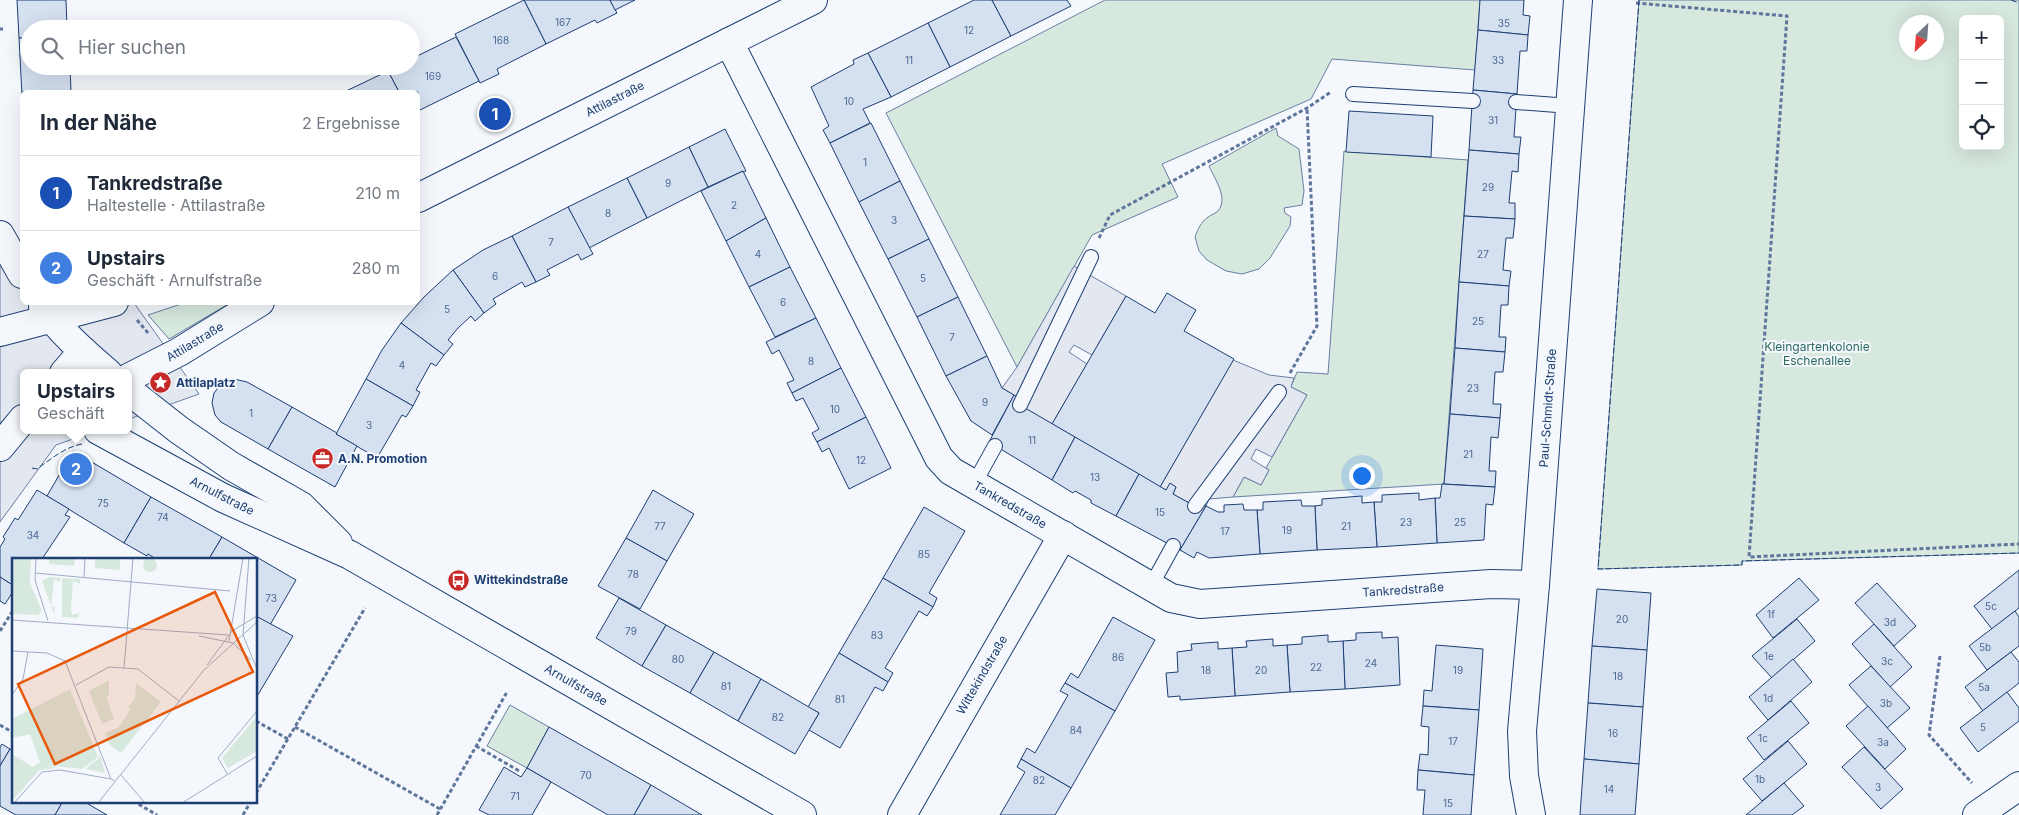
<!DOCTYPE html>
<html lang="de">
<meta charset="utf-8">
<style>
:root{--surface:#fff;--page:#f6f6f7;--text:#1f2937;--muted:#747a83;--line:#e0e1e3;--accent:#c62828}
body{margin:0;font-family:Inter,sans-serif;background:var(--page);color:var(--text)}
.controls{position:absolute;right:15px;top:15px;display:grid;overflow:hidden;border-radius:8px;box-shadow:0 5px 20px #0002}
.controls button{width:45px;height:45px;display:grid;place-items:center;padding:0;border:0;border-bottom:1px solid var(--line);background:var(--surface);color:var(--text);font:25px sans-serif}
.compass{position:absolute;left:1899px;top:15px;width:45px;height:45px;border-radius:50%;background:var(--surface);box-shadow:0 5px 20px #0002;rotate:205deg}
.you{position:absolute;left:1361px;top:475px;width:18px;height:18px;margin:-12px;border:4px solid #fff;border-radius:50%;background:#1a73e8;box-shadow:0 0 0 8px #1a73e833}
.badge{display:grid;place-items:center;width:32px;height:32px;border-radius:50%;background:var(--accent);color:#fff;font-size:16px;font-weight:700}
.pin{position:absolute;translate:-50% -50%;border:2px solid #fff;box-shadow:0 1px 5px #0006}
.popup{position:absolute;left:20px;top:369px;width:112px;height:65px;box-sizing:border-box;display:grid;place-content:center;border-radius:8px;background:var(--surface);filter:drop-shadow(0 1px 4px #0005);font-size:16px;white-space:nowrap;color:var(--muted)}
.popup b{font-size:19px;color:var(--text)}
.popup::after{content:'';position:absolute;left:50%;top:100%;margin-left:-10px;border:10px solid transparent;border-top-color:var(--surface)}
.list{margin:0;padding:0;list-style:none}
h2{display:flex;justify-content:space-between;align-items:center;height:65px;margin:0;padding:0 20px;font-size:21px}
h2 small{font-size:16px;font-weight:400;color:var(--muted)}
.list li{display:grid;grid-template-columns:32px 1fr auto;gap:15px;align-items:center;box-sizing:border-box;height:75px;padding:0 20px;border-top:1px solid var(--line)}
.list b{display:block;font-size:19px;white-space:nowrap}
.list p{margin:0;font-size:16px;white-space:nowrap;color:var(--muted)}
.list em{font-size:16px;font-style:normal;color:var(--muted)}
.icon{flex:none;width:28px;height:28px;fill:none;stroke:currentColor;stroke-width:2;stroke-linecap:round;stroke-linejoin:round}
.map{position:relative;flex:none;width:2019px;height:815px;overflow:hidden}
.search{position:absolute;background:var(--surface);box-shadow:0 5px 20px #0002;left:20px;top:20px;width:400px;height:55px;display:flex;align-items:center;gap:12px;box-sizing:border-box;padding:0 18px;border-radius:28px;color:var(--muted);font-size:19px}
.panel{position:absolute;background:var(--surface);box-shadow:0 5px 20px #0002;left:20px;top:90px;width:400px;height:215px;border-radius:8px}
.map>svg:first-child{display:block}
.green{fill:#d7e8df;stroke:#687fa3;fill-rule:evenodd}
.parking{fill:#e3e8f0;stroke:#687fa3}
.building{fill:#d5e0f0;stroke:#1d3f73}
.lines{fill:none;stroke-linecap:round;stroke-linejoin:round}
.lane-casing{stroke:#1d3f73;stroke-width:16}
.street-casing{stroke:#1d3f73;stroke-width:30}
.secondary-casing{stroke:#1d3f73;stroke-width:30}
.path{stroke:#5e769c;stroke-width:3;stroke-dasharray:4 2.5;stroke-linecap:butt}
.lane{stroke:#f4f7fb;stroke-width:14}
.street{stroke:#f4f7fb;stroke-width:28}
.secondary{stroke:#f4f7fb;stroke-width:28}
.fence{stroke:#1d3f73;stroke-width:1;stroke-dasharray:6 2.5;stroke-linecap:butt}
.labels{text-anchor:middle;stroke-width:4;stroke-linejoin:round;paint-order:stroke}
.number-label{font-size:10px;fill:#4b6792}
.street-label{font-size:12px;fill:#1d3f73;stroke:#f4f7fb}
.park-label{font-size:12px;fill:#2c6c60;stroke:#f4f7fb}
.poi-label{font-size:12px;font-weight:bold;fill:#1d3f73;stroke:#f4f7fb;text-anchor:start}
.inset-road{fill:none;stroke:#9eadc5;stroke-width:1}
.view{fill:#e8590c;fill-opacity:0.15;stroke:#e8590c;stroke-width:2.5}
.inset-edge{fill:none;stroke:#1d3f73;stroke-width:2.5}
</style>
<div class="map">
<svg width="2019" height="815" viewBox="0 0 2019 815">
<rect width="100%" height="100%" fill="#f4f7fb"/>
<g class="green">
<polygon points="1105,0 1480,0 1475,70 1332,59 1311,99 1162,164 1178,197 1092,235 1017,367 886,113"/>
<path d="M1639,0H2019V553L1742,561V565L1598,569ZM1963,19H2000V146H1963ZM1936,22V52H1906V22Z"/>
<path d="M1276,128L1278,136L1299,149L1304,191L1302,205L1284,208L1285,213L1291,217L1290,226L1270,258L1259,269L1242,274L1226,271L1207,260L1199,251L1195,237C1198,229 1201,222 1208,217C1211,215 1216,213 1218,211C1229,198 1214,178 1209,166Z"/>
<polygon points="1344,151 1468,160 1444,484 1233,497 1244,477 1261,485 1269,470 1266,468 1307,395 1291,387 1297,372 1328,374"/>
<polygon points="184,303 184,302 230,303 169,339 148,315"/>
<polygon points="510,705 549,727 527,768 487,746"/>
</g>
<g class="parking">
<polygon points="22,245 22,302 134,303 199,394 129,419 128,373 23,373 23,430 98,430 56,445 0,522 0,257"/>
<polygon points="1074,266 1126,296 1092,355 1074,345 1069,352 1087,364 1052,424 1014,403 1017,397 1002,388 1017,367"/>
<polygon points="1233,360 1269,375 1294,378 1291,387 1307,395 1272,457 1256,449 1251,459 1269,470 1261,485 1244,477 1233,497 1209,499 1206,506 1203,504 1200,509 1173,494 1176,487 1170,484 1166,490 1160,487"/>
</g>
<g class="building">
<polygon points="17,0 66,0 67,28 69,29 29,29 29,38 19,38"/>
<polygon points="524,0 610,0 617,13 597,23 595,20 546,44"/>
<polygon points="524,0 546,44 497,69 499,74 480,83 455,34"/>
<polygon points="610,0 635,0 615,10"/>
<polygon points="974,0 992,0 1011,36 950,67 928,23"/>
<polygon points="992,0 1067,0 1071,6 1011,36"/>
<polygon points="1480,0 1524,0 1523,15 1530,16 1528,35 1478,30"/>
<polygon points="928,23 950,67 891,97 868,53"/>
<polygon points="1478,30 1528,35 1527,51 1520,51 1517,94 1473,90"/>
<polygon points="456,37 479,81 418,111 418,92 399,92 388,71 397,66 411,66 411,59"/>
<polygon points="19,38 29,38 29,66 70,66 71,92 22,92 22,95"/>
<polygon points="868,53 891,97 863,109 870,123 830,143 823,130 829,126 811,87 854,64 853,60"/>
<polygon points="388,71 399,92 344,92"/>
<polygon points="1473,90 1517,94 1514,137 1521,137 1519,154 1469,150"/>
<polygon points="1349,111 1433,116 1431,157 1346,152"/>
<polygon points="871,123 900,181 859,202 830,143"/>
<polygon points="725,129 746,171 744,172 743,171 708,187 689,147"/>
<polygon points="689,147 708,187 647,218 627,178"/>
<polygon points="1469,150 1519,154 1518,172 1512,171 1509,203 1515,203 1515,219 1464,216"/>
<polygon points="743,171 766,218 726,241 701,191"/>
<polygon points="627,178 647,218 589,248 568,207"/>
<polygon points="900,181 929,239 888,259 859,202"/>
<polygon points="568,207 593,254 581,260 578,254 547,270 550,275 536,282 512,236"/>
<polygon points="1464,216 1515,219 1513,238 1506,238 1503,270 1511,271 1509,286 1459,282"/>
<polygon points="766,218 790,267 749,287 726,241"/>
<polygon points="512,236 536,282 525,287 522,282 493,299 496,304 484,313 453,270 483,250"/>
<polygon points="929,239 958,297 917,317 888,259"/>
<polygon points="790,267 816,318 775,337 749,287"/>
<polygon points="453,270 484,313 475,321 471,316 458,328 448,340 453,344 444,355 401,323 424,297"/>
<polygon points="1459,282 1509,286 1508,305 1501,305 1499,337 1506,337 1505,352 1455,348"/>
<polygon points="1167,293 1196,310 1184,331 1234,359 1160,487 1052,424 1126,296 1155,313"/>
<polygon points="958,297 987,356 946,376 917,317"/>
<polygon points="816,318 841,368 792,393 787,383 794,380 779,350 772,354 766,342"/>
<polygon points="401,323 444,355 436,366 431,363 416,390 420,392 413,406 366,379 382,350"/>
<polygon points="1455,348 1505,352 1503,372 1495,372 1493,404 1501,404 1500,418 1450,414"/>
<polygon points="987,356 1002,388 1014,395 992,435 971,421 946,376"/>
<polygon points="841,368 866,417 817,442 812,433 819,429 803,398 796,401 792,393"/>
<polygon points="234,379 247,382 292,407 268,449 221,422 215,415 212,403 214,393 222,383"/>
<polygon points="366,379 413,406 406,417 402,415 377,458 336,434"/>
<polygon points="1014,395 1017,397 1020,405 1075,437 1052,480 989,442"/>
<polygon points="292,407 337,433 336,434 357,446 335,487 268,449"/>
<polygon points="1450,414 1500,418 1498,438 1491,437 1489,471 1496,471 1495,487 1444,484"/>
<polygon points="866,417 891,468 849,489 829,448 822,452 817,442"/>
<polygon points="1075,437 1139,474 1116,516 1091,503 1091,500 1075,491 1073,493 1052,480"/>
<polygon points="73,451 151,497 124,543 47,496"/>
<polygon points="1139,474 1166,490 1170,483 1176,487 1173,494 1200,509 1203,504 1206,506 1180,550 1116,516"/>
<polygon points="1442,484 1495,487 1493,505 1486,504 1484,540 1437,543 1435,498 1440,498"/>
<polygon points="37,490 69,509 65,515 70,517 42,559 14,559 14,586 0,577 0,547 5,539 3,537 15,518 18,520"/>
<polygon points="653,490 694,514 667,561 626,538"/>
<polygon points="1419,493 1419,500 1435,498 1437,543 1377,547 1374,502 1382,502 1382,495"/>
<polygon points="1362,496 1362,503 1374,502 1377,547 1317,550 1315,506 1322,505 1322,499"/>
<polygon points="151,497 222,537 209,559 156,559 148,554 147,556 124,543"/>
<polygon points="1301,500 1302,506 1315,506 1317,550 1260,554 1257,510 1263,510 1263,502"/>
<polygon points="1243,504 1244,510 1257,510 1260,554 1209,558 1197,552 1194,558 1180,550 1206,506 1218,512 1224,512 1224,505"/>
<polygon points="924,507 965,531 929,593 937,598 933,607 883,578"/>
<polygon points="222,537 296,580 270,625 256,616 256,559 209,559"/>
<polygon points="626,538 667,561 640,609 598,586"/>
<polygon points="2019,570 2019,608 1992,629 1974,606"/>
<polygon points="0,577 14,586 14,590 5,604 0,601"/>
<polygon points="883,578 933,607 927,616 919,611 885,668 893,673 888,682 839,653"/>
<polygon points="1799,578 1819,600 1773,638 1756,615"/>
<polygon points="1877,583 1916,626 1894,646 1855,603"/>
<polygon points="1597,589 1651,593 1647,650 1592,646"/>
<polygon points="619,598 666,625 642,666 596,638"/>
<polygon points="2015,611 2019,617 2019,646 1987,670 1969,646"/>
<polygon points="256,616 293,636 256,698"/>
<polygon points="1113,617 1155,640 1115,711 1065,683 1071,673 1078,678"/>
<polygon points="1797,619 1815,641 1772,678 1752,656"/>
<polygon points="1874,624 1912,667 1890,687 1852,644"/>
<polygon points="666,625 714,652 690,693 642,666"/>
<polygon points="1382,632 1382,638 1398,637 1400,685 1345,689 1343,641 1356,640 1356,633"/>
<polygon points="1328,635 1328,642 1343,641 1345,689 1290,692 1287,645 1302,644 1302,637"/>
<polygon points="1273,639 1273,646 1287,645 1290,692 1235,696 1232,648 1247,647 1246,641"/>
<polygon points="1218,642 1218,649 1232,648 1235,696 1180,700 1180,696 1168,697 1166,673 1178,672 1177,652 1192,650 1191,644"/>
<polygon points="1436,645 1483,649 1479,710 1423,706 1424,690 1432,691"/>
<polygon points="1592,646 1647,650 1643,707 1588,703"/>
<polygon points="714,652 761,679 738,721 690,693"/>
<polygon points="2011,652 2019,662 2019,683 1983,711 1965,687"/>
<polygon points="839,653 888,682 883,691 875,687 840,748 809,730 819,713 808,707"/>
<polygon points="1793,659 1812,682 1768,720 1749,697"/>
<polygon points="1871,666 1910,708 1887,728 1849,685"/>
<polygon points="761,679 819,713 795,754 738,721"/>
<polygon points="1065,683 1115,711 1071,788 1021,759 1027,748 1035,753 1068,695 1060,691"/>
<polygon points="2007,692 2019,708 2019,721 1978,752 1960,728"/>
<polygon points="1791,701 1809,723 1764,760 1747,738"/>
<polygon points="1588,703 1643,707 1639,764 1584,759"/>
<polygon points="1423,706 1479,710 1474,775 1418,770 1420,754 1428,755 1429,727 1421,726"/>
<polygon points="1868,706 1906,749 1885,769 1846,726"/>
<polygon points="549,727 651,785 634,815 608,815 527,768"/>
<polygon points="1788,741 1807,764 1762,801 1743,779"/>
<polygon points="2,744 10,749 0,766 0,747"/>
<polygon points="1864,747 1903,789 1881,809 1842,767"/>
<polygon points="10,749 14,751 14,801 63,801 55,815 16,815 0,806 0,766"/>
<polygon points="1021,759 1071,788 1055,815 1000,815 1025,772 1017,767"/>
<polygon points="1584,759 1639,764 1635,815 1580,815"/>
<polygon points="504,767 521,777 527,768 551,782 532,815 489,815 479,810"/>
<polygon points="1418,770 1474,775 1471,815 1423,815 1425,790 1417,790"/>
<polygon points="1784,783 1804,806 1792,815 1746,815"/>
<polygon points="651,785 702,815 634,815"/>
<polygon points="63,801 83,801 107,815 55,815"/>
</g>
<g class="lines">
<defs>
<g id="lane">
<polyline points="1353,94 1473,101"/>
<polyline points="1516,102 1570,106"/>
<polyline points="1020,405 1091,257"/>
<polyline points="974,484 995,446"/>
<polyline points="1195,506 1279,392"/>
<polyline points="1151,586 1173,546"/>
</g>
<g id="street">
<polyline points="729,42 939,458 951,471 1171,598 1200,604 1491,584 1535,585"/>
<polyline points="902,815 1063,535"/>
<polyline points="1531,815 1524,776 1522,731 1535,585 1578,0"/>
<polyline points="1977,815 2019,786"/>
</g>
<g id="secondary">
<polyline points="418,198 813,0"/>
<polyline points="0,235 22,274"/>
<path d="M43,306C60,332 85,353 108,373"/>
<polyline points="0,332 114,302"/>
<polyline points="64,373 83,351"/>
<polyline points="128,378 179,352 260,302"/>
<polyline points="128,390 179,430 231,466 301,506 338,543"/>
<polyline points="98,430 223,498 350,555 802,815"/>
<polyline points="0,447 23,419"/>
</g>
</defs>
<use href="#lane" class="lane-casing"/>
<use href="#street" class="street-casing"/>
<use href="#secondary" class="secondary-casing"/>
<g class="path">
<polyline points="1636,3 1787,16 1749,557 2019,544"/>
<polyline points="0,29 3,29"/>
<polyline points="1099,238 1110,215 1307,108 1331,92"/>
<polyline points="137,320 149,334"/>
<polyline points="1290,373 1317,326 1307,108"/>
<polyline points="0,631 14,609"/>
<polyline points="1940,656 1929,735 1972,783"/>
<polyline points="256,721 288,739"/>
<polyline points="0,725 14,733"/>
<polyline points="295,727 440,809"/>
<polyline points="476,746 521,772"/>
<polyline points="256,793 365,608"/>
<polyline points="133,801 157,815"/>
<polyline points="243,815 251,801"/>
<polyline points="437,815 507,692"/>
</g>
<use href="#lane" class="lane"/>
<use href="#street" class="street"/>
<use href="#secondary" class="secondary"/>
<g class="fence">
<polyline points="1639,0 1598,569 1742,565 1742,561 2019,553"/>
<polyline points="2011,0 2019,3"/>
<path d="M32,468L37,469C51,459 65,447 82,444"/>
</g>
</g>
<defs>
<symbol id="sight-disc" viewBox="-11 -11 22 22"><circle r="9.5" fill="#c62828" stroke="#f4f7fb"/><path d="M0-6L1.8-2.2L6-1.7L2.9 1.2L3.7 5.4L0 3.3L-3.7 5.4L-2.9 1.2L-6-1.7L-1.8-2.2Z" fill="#fff"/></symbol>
<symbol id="office-disc" viewBox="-11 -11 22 22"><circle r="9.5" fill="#c62828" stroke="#f4f7fb"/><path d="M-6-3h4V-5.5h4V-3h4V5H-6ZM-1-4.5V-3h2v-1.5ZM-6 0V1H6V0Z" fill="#fff"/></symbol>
<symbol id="bus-disc" viewBox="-11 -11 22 22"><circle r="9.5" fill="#c62828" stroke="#f4f7fb"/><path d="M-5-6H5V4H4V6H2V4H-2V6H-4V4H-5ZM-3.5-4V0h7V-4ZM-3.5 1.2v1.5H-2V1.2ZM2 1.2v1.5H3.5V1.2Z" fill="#fff"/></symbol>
</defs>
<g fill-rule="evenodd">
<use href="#sight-disc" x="148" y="370" width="25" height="25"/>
<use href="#office-disc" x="310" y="446" width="25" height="25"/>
<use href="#bus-disc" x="446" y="568" width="25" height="25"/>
</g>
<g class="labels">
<g class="number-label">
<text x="563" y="26">167</text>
<text x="1504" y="27">35</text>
<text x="969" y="34">12</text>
<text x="501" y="44">168</text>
<text x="909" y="64">11</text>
<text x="1498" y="64">33</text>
<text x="433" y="80">169</text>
<text x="849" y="105">10</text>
<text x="1493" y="124">31</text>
<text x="865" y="166">1</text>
<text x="668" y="187">9</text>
<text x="1488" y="191">29</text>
<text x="734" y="209">2</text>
<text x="608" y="217">8</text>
<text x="894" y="224">3</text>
<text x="551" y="246">7</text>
<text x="758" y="258">4</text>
<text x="1483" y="258">27</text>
<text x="495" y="280">6</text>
<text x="923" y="282">5</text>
<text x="783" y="306">6</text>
<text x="447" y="313">5</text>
<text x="1478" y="325">25</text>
<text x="952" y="341">7</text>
<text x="811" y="365">8</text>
<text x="402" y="369">4</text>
<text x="1473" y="392">23</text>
<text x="985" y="406">9</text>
<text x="835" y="413">10</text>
<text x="251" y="417">1</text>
<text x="369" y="429">3</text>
<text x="1032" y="444">11</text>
<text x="1468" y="458">21</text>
<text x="861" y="464">12</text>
<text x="1095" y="481">13</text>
<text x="103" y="507">75</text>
<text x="1160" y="516">15</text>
<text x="163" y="521">74</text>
<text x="1406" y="526">23</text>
<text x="1460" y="526">25</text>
<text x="660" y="530">77</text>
<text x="1346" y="530">21</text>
<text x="1287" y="534">19</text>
<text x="1225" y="535">17</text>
<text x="33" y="539">34</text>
<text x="924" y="558">85</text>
<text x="633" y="578">78</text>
<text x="271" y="602">73</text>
<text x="1991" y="610">5c</text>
<text x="1771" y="618">1f</text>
<text x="1622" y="623">20</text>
<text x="1890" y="626">3d</text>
<text x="631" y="635">79</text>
<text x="877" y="639">83</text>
<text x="1985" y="651">5b</text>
<text x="1769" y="660">1e</text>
<text x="1118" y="661">86</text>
<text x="678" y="663">80</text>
<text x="1887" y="665">3c</text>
<text x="1371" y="667">24</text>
<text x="1316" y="671">22</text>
<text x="1206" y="674">18</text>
<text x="1261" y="674">20</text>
<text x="1458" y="674">19</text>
<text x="1618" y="680">18</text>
<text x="726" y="690">81</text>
<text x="1984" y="691">5a</text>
<text x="1768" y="702">1d</text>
<text x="840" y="703">81</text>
<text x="1886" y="707">3b</text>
<text x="778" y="721">82</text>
<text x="1983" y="731">5</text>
<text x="1076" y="734">84</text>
<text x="1613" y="737">16</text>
<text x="1763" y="742">1c</text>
<text x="1453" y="745">17</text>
<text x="1883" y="746">3a</text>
<text x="586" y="779">70</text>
<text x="1760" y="783">1b</text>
<text x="1039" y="784">82</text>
<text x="1878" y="791">3</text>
<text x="1609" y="793">14</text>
<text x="515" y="800">71</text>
<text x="1448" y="807">15</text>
</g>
<g class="street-label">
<text transform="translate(615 99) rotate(-27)" y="4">Attilastraße</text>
<text transform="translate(195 342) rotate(-31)" y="4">Attilastraße</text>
<text transform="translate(1548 408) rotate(-86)" y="4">Paul-Schmidt-Straße</text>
<text transform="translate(222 496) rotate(27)" y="4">Arnulfstraße</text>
<text transform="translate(1010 505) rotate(30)" y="4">Tankredstraße</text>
<text transform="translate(1403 590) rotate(-4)" y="4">Tankredstraße</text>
<text transform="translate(982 675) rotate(-60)" y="4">Wittekindstraße</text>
<text transform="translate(576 685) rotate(30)" y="4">Arnulfstraße</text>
</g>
<g class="park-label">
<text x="1817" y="351">Kleingartenkolonie<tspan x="1817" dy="14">Eschenallee</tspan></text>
</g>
<g class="poi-label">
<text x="176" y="387">Attilaplatz</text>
<text x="338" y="463">A.N. Promotion</text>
<text x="474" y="584">Wittekindstraße</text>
</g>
</g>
<g transform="translate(12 558)">
<rect width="245" height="245" fill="#f4f7fb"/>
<path d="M131 7a7 7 0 1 1 14 0a7 7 0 1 1-14 0ZM0,0H19L18,25L30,53L26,57L0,56ZM37,0H63L62,8L37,6ZM83,0H108V12L83,10ZM37,19L49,20L48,24L42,21L39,48L43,49L42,56L30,23ZM50,20L68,21V26L61,23L59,50L60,57L67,55L66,60L50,59ZM97,122V137L94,138L102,161L90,166L77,133ZM124,125L149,144L109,195L98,187L93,175L107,169L119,151L116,149L123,141ZM58,131L86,199L70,211L32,207L46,210L28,212L30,209L0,243V196L21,209L28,204L18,176L0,180V155L2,160ZM245,158V193L216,210L210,200ZM88,197L93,215L73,211L86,201Z" fill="#d7e8df"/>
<path class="inset-road" d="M24,0L23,22L36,63M237,0L231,77L245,111M23,15L218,33M72,19L73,0M0,62L216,77M187,78L221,85L239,102M217,83L231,0M0,93L35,95L53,103L99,221L103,223M195,107L220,73L245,58M112,110L121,0M64,127L97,109L126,111L167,143M0,137L11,121L16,94M109,217L133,245M216,217L206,200L245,153M2,245L30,214L48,212L99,221M86,245L192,112L245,64M170,245L245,198"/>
<path class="view" d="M203,34L241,114L43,206L6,126Z"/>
<rect width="245" height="245" class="inset-edge"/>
</g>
</svg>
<div class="controls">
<button>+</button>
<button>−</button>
<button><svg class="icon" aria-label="locate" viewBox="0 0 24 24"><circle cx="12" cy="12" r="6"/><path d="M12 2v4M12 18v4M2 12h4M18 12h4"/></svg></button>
</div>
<svg class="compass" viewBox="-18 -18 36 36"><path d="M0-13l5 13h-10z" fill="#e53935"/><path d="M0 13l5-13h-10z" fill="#747a83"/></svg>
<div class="you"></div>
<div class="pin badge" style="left:495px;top:114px;background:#1a4fb4">1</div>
<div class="pin badge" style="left:76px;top:469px;background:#3f7fe0">2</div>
<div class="popup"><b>Upstairs</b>Geschäft</div>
<div class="search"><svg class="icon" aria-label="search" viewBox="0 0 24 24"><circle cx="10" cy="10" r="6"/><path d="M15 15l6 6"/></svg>Hier suchen</div>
<section class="panel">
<h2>In der Nähe<small>2 Ergebnisse</small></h2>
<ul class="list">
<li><span class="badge" style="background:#1a4fb4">1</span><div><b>Tankredstraße</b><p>Haltestelle · Attilastraße</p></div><em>210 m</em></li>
<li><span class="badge" style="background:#3f7fe0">2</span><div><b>Upstairs</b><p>Geschäft · Arnulfstraße</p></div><em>280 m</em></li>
</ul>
</section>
</div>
